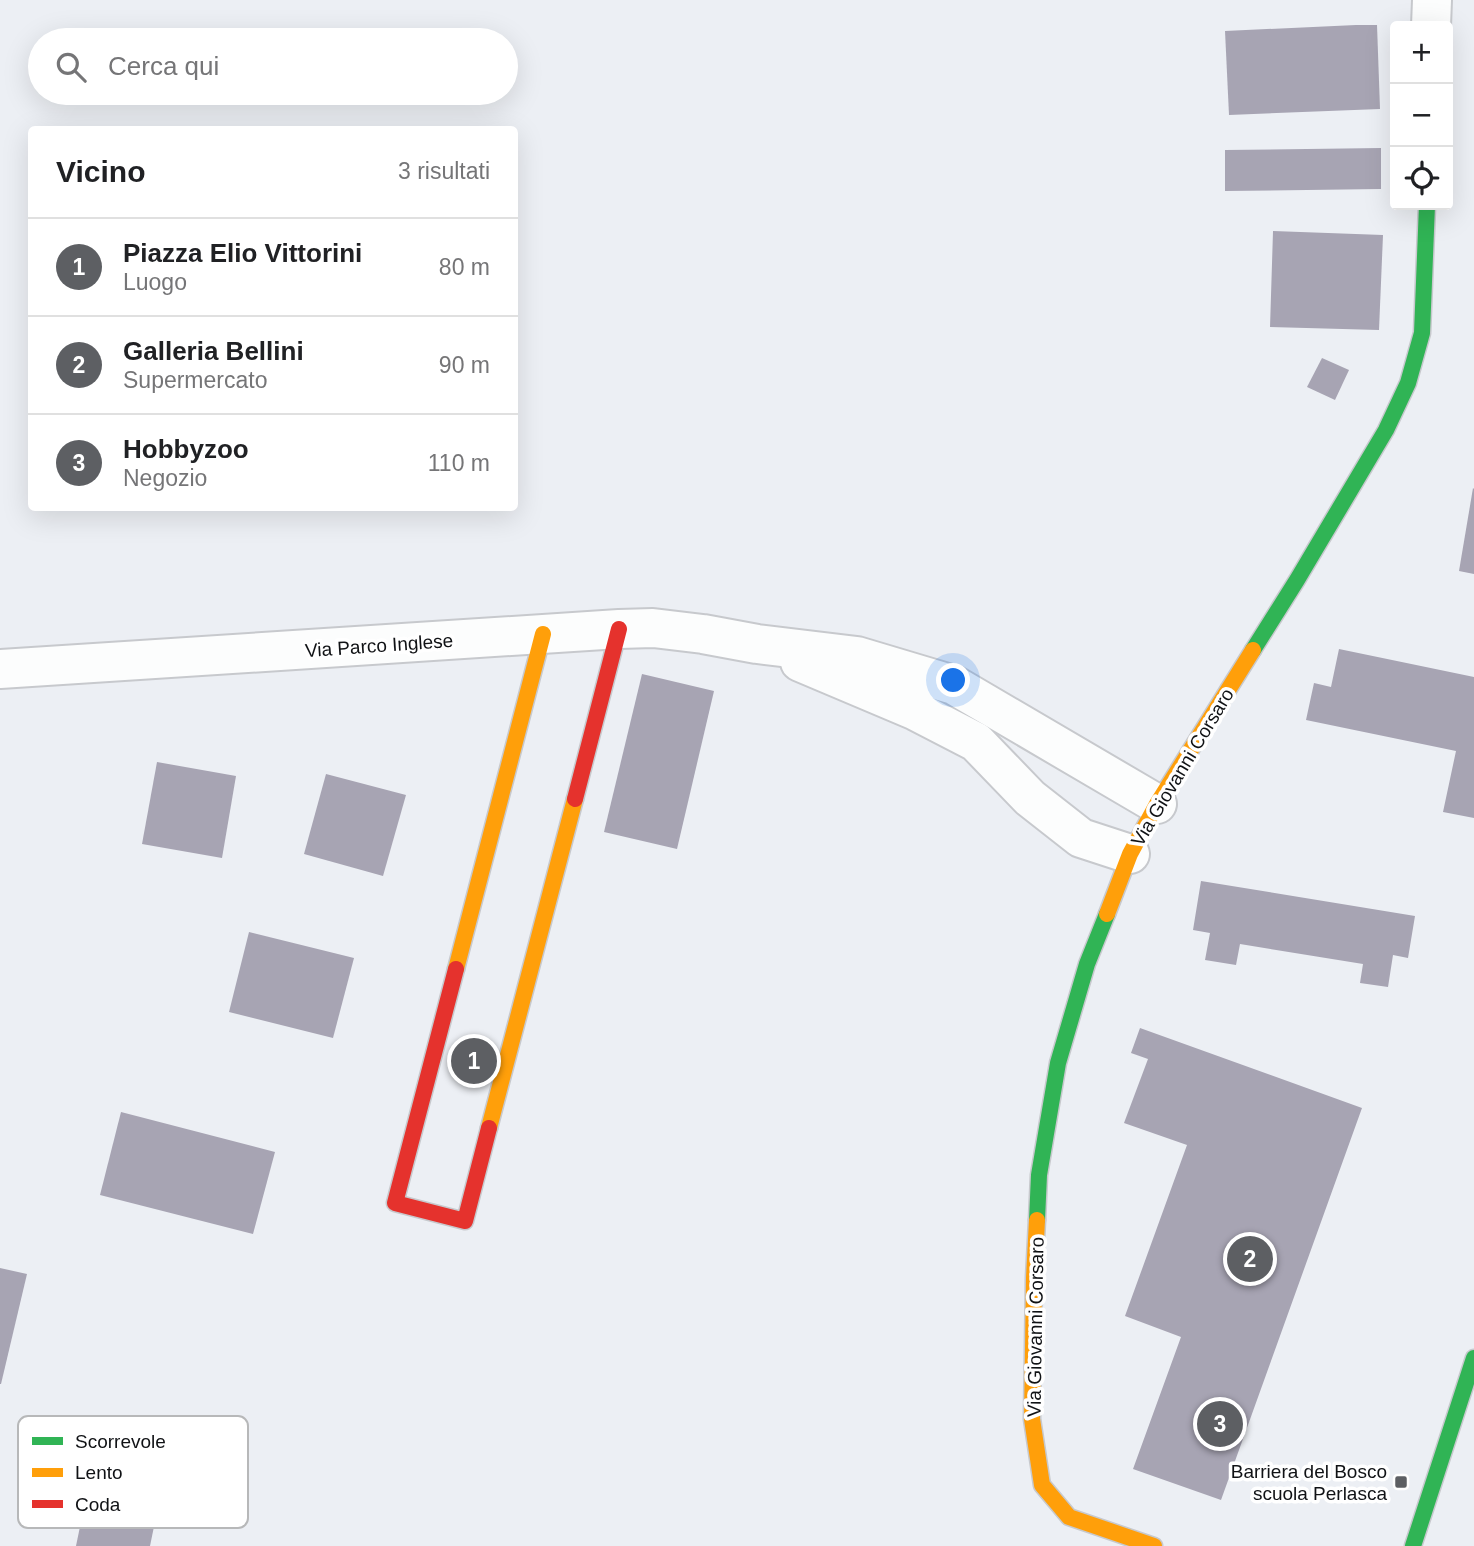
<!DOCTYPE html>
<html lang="it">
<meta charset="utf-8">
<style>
:root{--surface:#fff;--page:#f2f2f2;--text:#202124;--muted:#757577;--line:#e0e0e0;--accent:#5d5f63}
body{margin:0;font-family:Arial,sans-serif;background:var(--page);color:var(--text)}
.controls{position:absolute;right:21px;top:21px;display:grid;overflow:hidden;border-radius:7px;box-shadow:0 7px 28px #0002}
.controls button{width:63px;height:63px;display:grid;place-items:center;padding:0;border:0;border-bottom:2px solid var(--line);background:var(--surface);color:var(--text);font:35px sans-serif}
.you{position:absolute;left:954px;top:681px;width:24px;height:24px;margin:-18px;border:5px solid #fff;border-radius:50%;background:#1a73e8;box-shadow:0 0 0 10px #1a73e833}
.badge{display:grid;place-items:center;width:46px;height:46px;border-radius:50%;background:var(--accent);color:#fff;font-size:23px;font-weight:700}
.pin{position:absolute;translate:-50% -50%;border:4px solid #fff;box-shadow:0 2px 7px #0006}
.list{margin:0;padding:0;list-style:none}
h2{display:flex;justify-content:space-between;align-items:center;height:91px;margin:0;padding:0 28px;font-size:30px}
h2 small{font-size:23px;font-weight:400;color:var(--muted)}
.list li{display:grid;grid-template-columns:46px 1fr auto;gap:21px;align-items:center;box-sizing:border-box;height:98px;padding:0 28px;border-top:2px solid var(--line)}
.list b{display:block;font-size:26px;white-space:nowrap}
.list p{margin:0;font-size:23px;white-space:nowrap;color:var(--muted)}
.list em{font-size:23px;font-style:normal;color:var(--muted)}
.icon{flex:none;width:38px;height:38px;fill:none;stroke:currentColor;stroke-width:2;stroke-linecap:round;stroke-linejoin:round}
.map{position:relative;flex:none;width:1474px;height:1546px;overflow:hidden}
.search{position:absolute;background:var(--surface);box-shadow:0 7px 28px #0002;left:28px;top:28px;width:490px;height:77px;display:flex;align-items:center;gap:18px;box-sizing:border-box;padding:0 24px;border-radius:38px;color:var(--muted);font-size:26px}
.panel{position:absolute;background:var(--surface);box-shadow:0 7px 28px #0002;left:28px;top:126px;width:490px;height:385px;border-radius:7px}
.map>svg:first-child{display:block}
.building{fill:#a7a4b3}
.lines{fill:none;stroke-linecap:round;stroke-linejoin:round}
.street-casing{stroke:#c7c9cd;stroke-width:42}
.fast-casing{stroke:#c7c9cd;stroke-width:19}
.slow-casing{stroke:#c7c9cd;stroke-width:19}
.jam-casing{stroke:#c7c9cd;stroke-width:19}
.street{stroke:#fcfdfd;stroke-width:38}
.fast{stroke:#30b455;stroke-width:16}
.slow{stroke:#ff9f0a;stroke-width:16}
.jam{stroke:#e5322d;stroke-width:16}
.poi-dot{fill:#5d5f63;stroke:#fff;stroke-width:2.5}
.labels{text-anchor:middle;stroke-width:7;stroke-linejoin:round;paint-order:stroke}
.street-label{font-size:19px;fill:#101215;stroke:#fff}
.poi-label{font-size:19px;fill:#101215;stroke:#fff;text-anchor:end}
.key{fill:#fff;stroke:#b7b8b9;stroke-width:2}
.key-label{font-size:19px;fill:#101215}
</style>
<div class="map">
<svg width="1474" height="1546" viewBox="0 0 1474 1546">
<rect width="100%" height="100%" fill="#eceff4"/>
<g class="building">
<polygon points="1356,25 1377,25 1380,109 1229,115 1225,31"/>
<polygon points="1381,148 1381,189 1225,191 1225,150"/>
<polygon points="1273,231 1383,235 1379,330 1270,327"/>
<polygon points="1322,358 1349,370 1335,400 1307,387"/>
<polygon points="1473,488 1474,489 1474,574 1459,571"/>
<polygon points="1339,649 1474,677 1474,818 1443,812 1456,751 1306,720 1314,683 1331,687"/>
<polygon points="642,674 714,691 677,849 604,832"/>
<polygon points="157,762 236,776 222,858 142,844"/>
<polygon points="326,774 406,795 383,876 304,854"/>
<polygon points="1201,881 1415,916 1408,958 1393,955 1388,987 1360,983 1363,964 1240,944 1236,965 1205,960 1210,933 1193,930"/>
<polygon points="249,932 354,958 333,1038 229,1012"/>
<polygon points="1140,1028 1362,1108 1221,1500 1133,1469 1181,1337 1125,1316 1187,1145 1124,1123 1148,1059 1131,1053"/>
<polygon points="121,1112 275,1152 253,1234 100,1195"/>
<polygon points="0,1268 27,1274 1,1384 0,1384"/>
<polygon points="102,1420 173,1434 150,1546 76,1546"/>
</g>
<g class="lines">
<defs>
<g id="street">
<polyline points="1431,26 1432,0"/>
<polyline points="800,662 916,711 976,742 1030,798 1081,838 1130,854"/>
<polyline points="0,669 619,629 653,628 703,634 757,644 857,656 954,685 1157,804"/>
</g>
<g id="fast">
<polyline points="1253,650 1297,580 1386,430 1408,383 1422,333 1427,205"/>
<polyline points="1037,1220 1039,1175 1058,1063 1087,964 1107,914"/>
<polyline points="1413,1546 1474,1358"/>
</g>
<g id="slow">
<polyline points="1107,914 1130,854 1157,804 1253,650"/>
<polyline points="456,969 543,634"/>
<polyline points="489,1128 575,799"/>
<polyline points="1037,1220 1034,1278 1032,1419 1042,1485 1069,1517 1154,1546"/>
</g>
<g id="jam">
<polyline points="575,799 619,629"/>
<polyline points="456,969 395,1203 465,1221 489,1128"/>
</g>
</defs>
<use href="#street" class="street-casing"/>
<use href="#fast" class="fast-casing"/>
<use href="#slow" class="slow-casing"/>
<use href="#jam" class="jam-casing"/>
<use href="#street" class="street"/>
<use href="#fast" class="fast"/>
<use href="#slow" class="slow"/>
<use href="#jam" class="jam"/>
</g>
<rect class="poi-dot" x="1394" y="1475" width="14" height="14" rx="3.5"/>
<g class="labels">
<g class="street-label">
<text transform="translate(379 645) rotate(-4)" y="7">Via Parco Inglese</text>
<text transform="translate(1182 767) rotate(-59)" y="7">Via Giovanni Corsaro</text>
<text transform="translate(1035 1327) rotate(-89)" y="7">Via Giovanni Corsaro</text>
</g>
<g class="poi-label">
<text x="1387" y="1478">Barriera del Bosco<tspan x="1387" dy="22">scuola Perlasca</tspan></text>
</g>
</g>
<rect x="18" y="1416" width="230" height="112" rx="10" class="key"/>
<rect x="32" y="1437" width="31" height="8" fill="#30b455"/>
<rect x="32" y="1468" width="31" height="9" fill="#ff9f0a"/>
<rect x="32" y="1500" width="31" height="8" fill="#e5322d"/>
<g class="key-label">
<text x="75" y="1448">Scorrevole</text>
<text x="75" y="1479">Lento</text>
<text x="75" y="1511">Coda</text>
</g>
</svg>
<div class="controls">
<button>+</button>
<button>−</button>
<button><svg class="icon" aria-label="locate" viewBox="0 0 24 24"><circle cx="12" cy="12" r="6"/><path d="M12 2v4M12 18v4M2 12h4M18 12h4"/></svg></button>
</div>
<div class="you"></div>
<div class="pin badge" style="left:474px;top:1061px">1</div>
<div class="pin badge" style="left:1250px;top:1259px">2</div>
<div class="pin badge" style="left:1220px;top:1424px">3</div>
<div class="search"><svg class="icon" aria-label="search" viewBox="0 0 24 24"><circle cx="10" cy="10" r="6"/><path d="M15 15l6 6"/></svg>Cerca qui</div>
<section class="panel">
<h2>Vicino<small>3 risultati</small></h2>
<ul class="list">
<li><span class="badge">1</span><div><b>Piazza Elio Vittorini</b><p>Luogo</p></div><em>80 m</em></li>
<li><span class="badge">2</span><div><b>Galleria Bellini</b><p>Supermercato</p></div><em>90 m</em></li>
<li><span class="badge">3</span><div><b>Hobbyzoo</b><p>Negozio</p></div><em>110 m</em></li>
</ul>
</section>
</div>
